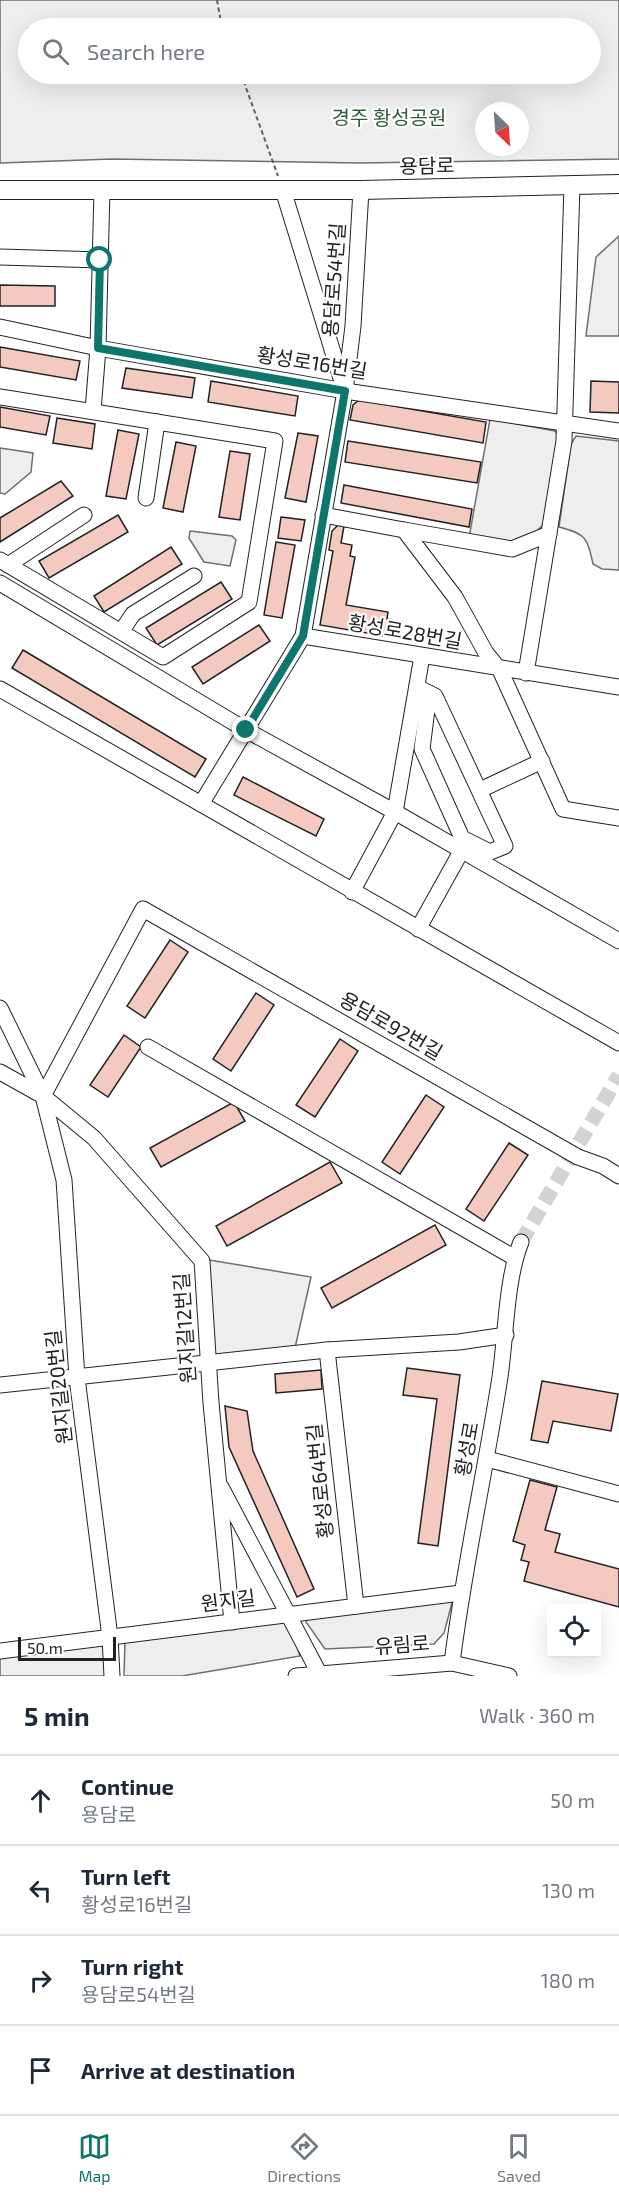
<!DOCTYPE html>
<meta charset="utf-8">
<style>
:root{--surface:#fff;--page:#f2f2f3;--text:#1f2937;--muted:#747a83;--line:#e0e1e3;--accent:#0f766e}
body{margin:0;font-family:"Exo 2","Noto Sans KR",sans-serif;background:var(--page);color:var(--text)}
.controls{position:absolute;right:18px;bottom:18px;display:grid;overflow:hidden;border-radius:6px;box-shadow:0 6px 24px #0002}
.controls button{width:54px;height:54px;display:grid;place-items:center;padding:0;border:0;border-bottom:2px solid var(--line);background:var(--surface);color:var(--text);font:30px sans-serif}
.compass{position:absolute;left:475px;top:102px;width:54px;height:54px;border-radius:50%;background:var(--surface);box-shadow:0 6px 24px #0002;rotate:155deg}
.scale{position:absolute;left:18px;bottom:15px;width:98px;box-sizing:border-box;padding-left:6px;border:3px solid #222;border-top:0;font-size:16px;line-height:21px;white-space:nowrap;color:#222;-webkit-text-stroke:4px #fff;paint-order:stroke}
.stop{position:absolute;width:18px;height:18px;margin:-14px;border:4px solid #0f766e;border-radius:50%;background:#fff}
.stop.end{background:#0f766e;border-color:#fff;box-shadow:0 2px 6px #0008}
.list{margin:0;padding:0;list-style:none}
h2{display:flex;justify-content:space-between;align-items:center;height:78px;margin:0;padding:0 24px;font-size:26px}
h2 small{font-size:20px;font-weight:400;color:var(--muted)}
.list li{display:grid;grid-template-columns:39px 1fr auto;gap:18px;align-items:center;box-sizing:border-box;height:90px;padding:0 24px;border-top:2px solid var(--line)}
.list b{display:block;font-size:22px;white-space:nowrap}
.list p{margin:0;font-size:20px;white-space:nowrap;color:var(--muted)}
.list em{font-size:20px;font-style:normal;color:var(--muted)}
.icon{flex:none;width:33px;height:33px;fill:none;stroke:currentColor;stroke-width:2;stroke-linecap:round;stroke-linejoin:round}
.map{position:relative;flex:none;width:619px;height:1676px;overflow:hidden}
.search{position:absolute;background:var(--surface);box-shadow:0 6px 24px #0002;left:18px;right:18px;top:18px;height:66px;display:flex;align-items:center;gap:15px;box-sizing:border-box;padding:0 21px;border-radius:33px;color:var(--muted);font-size:22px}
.sheet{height:438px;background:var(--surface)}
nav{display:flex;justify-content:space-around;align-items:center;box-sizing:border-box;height:84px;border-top:2px solid var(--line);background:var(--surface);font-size:16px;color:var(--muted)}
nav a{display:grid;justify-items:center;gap:3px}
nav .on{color:var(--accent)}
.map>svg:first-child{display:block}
.green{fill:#eee;stroke:#6f6f6f;stroke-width:1.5;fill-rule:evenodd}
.building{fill:#f3c9c0;stroke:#222;stroke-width:1.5}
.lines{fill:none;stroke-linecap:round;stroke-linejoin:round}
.minor-tunnel{stroke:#d3d3d3;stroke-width:15;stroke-dasharray:15 8;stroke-linecap:butt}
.minor-casing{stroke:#222;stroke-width:17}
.major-casing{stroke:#222;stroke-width:20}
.path{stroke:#646464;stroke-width:2;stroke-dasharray:4.5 3;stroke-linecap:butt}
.minor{stroke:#fff;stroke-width:15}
.major{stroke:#fff;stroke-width:18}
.route{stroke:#0f766e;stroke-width:8}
.labels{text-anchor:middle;stroke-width:4.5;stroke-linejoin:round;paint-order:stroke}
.park-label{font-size:20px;fill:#2f5e38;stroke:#fff}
.street-label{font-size:20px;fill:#222;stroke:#fff}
</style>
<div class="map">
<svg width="619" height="1676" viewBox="0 0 619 1676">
<rect width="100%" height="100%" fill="#fff"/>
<g class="green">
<path d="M0,0H619V159L359,163L112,159L0,163ZM28,28H590V74H28ZM484,111H520V147H484Z"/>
<polygon points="619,236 619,336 586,336 596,257"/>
<path d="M490,419L555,431L558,435L544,524C523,548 497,541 469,538Z"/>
<path d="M576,436L619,441V570L602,569L593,564C587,537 586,534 559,527L571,444Z"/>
<polygon points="0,448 33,453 31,472 5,494 0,493"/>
<polygon points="190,531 232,536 236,540 230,566 204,562 189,538"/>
<polygon points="209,1260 311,1277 295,1348 214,1356"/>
<polygon points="447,1599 452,1603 444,1633 434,1644 325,1649 306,1622 310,1615"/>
<polygon points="288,1619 300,1656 182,1676 124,1676 125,1642"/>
<polygon points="98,1644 105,1646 111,1676 0,1676 0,1658"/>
</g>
<g class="building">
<polygon points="0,285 55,286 55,306 0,306"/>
<polygon points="0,347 80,361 76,380 0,367"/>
<polygon points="126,368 195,378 192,398 122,388"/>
<polygon points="211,381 298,396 295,416 208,402"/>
<polygon points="591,381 619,382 619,413 590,412"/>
<polygon points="359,400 486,422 483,443 350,420 353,405"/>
<polygon points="0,407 50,416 46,435 0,427"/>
<polygon points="57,418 95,424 92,449 53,443"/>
<polygon points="118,430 139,434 126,499 106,496"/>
<polygon points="298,433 318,436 306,502 285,498"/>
<polygon points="348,441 481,462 477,483 345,462"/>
<polygon points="176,442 196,446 183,512 163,508"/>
<polygon points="230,451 250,454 240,520 219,517"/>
<polygon points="61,481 73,496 0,542 0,518"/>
<polygon points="344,485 472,509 469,527 341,503"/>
<polygon points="118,515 128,532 49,578 39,561"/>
<polygon points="281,517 305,520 301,541 278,538"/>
<polygon points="338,525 344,526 341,543 352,545 350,556 355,557 346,605 388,612 387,619 393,620 390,637 320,625 333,551 329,550 332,531"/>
<polygon points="276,542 295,545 282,618 264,615"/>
<polygon points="171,547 182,564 104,612 94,596"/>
<polygon points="221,582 232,599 157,645 146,628"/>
<polygon points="259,625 270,641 203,684 192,667"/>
<polygon points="23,650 206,759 195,777 12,668"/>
<polygon points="243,777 324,819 316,836 234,795"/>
<polygon points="170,940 188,952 145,1018 127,1006"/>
<polygon points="256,993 274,1005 231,1071 213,1059"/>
<polygon points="124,1035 141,1047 108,1097 90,1085"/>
<polygon points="340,1039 358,1051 315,1117 296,1105"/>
<polygon points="426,1095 444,1107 400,1174 382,1162"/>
<polygon points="234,1102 245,1121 161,1167 150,1148"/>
<polygon points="509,1143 528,1155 484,1221 466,1209"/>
<polygon points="330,1162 342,1183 227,1246 216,1226"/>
<polygon points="435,1225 446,1245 332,1308 321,1288"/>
<polygon points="407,1368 460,1375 438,1546 418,1543 437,1399 403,1395"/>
<polygon points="321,1370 322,1389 276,1393 275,1374"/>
<polygon points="542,1381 618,1394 611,1431 553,1421 548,1443 531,1440"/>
<polygon points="225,1406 247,1411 253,1451 314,1589 297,1597 229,1447"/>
<polygon points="530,1480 557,1487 545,1530 560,1534 555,1552 619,1569 619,1607 524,1581 529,1562 521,1560 525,1545 513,1541"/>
</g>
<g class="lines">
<polyline class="minor-tunnel" points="521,1242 619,1075"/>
<defs>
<g id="minor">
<polyline points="283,190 343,385"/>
<polyline points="0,257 101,260"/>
<polyline points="0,327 98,348 345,391 619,431"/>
<polyline points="0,397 275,441 249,602 163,657 0,560"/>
<polyline points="93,411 98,348 102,189"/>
<polyline points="146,498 157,422"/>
<polyline points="323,515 404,530 455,597 486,653 500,670 563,809 619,818"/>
<polyline points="404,530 512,549 549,534"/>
<polyline points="8,565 84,515"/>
<polyline points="0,583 246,730 395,812 619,941"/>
<polyline points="121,632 133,614 194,576"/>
<polyline points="303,636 619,687"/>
<polyline points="526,673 564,441 572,185"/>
<polyline points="417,687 435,696 505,846 490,852 462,838 422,749 429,693"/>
<polyline points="0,689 619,1043"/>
<polyline points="480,790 542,761"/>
<polyline points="201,804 303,636 345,391 353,326 361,190"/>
<polyline points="352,892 395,812 422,656"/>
<polyline points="418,929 462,850"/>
<polyline points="0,1008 43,1096 64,1180 77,1378 110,1637 112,1676"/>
<polyline points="148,1047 515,1258"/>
<polyline points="0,1072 43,1096 94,1138 202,1261 211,1403 232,1622"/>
<polyline points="43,1096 143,909 578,1157 603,1166 619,1176"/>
<polyline points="327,1350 356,1606"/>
<polyline points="0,1385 327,1350 459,1342 506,1335"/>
<polyline points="487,1459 619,1494"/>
<polyline points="221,1487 319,1673"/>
<polyline points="0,1651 461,1593"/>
<path d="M452,1663C464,1567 485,1473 500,1377C506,1336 506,1279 521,1242"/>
<polyline points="296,1676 452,1663 509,1676"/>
</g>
<polyline id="major" points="0,190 361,190 619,184"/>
</defs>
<use href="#minor" class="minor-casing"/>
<use href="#major" class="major-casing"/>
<g class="path">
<polyline points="217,0 222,28"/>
<polyline points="241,74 278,176"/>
</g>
<use href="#minor" class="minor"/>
<use href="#major" class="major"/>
</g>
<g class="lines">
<polyline class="route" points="100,260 98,348 345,391 303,636 246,730"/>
</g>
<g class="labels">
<g class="park-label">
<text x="389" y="125">경주 황성공원</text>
</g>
<g class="street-label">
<text transform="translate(427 166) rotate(-1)" y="7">용담로</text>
<text transform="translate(334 280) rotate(-86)" y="7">용담로54번길</text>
<text transform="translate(312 363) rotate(9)" y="7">황성로16번길</text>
<text transform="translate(405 632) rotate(10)" y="7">황성로28번길</text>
<text transform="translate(391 1026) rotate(30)" y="7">용담로92번길</text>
<text transform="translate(185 1328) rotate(-94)" y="7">원지길12번길</text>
<text transform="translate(59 1387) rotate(-96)" y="7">원지길20번길</text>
<text transform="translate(467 1449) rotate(-80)" y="7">황성로</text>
<text transform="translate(320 1481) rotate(-96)" y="7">황성로64번길</text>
<text transform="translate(228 1601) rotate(-7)" y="7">원지길</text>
<text transform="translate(402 1645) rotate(-4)" y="7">유림로</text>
</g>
</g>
</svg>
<div class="controls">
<button><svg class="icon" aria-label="locate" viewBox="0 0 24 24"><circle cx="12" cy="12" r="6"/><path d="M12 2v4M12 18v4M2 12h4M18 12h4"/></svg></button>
</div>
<svg class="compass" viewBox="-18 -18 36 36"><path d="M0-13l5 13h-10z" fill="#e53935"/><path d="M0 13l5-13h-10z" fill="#747a83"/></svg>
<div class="scale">50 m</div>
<div class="stop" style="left:100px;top:260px"></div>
<div class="stop end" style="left:246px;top:730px"></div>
<div class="search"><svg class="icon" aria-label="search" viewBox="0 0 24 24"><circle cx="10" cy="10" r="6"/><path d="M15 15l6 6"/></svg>Search here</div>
</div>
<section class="sheet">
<h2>5 min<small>Walk · 360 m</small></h2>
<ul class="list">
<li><svg class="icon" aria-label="ahead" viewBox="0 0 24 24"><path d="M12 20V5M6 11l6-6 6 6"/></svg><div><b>Continue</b><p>용담로</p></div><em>50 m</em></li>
<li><svg class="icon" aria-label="left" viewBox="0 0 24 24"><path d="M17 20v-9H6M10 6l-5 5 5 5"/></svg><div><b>Turn left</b><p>황성로16번길</p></div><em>130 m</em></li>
<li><svg class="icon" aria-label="right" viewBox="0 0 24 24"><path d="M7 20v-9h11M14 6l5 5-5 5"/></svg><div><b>Turn right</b><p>용담로54번길</p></div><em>180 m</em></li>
<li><svg class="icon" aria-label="arrive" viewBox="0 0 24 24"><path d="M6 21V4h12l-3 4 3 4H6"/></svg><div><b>Arrive at destination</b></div></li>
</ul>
</section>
<nav>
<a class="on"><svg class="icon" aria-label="map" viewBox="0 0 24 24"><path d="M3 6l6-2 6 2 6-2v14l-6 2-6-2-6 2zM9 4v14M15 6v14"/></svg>Map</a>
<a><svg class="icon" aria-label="directions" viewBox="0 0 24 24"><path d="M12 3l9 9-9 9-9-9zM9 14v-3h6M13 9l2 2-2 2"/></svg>Directions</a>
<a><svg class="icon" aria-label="saved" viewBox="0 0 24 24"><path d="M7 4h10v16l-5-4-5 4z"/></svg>Saved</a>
</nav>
